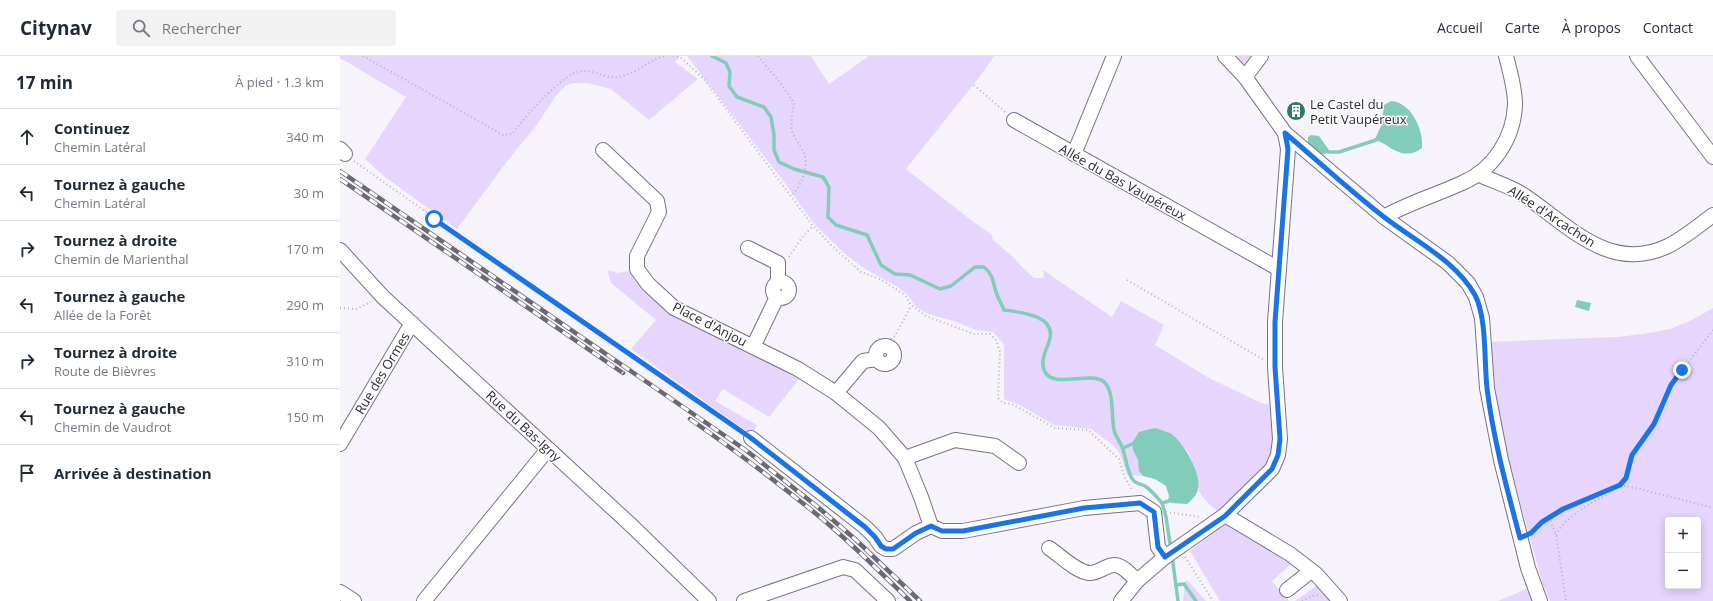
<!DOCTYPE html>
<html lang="fr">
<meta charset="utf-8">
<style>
:root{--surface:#fff;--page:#f2f2f3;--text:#1f2937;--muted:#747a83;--line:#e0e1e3}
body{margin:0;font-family:"Open Sans",sans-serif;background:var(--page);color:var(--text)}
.controls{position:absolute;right:12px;bottom:12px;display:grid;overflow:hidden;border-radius:4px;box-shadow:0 2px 10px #0003}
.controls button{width:36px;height:36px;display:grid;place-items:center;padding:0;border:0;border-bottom:1px solid var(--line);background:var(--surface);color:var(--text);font:20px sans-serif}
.stop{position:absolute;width:12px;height:12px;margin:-9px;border:3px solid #1a73e8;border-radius:50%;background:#fff}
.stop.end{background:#1a73e8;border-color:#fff;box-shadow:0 1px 4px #0008}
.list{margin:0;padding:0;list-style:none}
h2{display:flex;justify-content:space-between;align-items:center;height:52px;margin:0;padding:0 16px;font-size:17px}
h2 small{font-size:13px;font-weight:400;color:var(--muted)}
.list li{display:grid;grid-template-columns:26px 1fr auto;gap:12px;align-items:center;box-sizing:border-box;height:56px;padding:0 16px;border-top:1px solid var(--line)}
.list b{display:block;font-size:15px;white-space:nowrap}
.list p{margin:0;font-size:13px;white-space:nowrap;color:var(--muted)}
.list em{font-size:13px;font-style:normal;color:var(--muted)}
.icon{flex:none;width:22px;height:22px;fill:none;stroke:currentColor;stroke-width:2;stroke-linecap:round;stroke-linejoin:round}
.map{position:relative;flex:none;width:1373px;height:545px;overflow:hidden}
header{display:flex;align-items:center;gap:24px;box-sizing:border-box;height:56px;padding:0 20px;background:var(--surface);border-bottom:1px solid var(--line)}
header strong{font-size:19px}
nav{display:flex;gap:22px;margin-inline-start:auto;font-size:14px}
.search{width:280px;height:36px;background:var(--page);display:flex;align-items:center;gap:10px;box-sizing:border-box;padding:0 14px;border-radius:4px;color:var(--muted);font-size:15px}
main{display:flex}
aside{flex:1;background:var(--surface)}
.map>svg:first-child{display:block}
.green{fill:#e6d6fe;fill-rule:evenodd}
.water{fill:#82ccba}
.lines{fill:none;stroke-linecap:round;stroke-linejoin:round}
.stream{stroke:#82ccba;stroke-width:3.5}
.minor-casing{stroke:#7a6f8b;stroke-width:16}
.path{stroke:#b6b3ba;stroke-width:2;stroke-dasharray:1 3;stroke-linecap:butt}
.minor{stroke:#fff;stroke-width:14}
.rail-casing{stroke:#6d6973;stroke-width:4.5}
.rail{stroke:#fff;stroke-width:3;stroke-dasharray:9;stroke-linecap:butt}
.route{stroke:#1a73e8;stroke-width:5}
.labels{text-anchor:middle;stroke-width:3;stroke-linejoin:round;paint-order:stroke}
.poi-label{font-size:13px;fill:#2d2834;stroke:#fff;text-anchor:start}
.street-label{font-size:13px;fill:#2d2834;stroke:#fff}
</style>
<header>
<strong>Citynav</strong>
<div class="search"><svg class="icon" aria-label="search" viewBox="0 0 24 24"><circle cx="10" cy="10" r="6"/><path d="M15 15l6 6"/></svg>Rechercher</div>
<nav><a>Accueil</a><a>Carte</a><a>À propos</a><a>Contact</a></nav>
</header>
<main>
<aside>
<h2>17 min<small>À pied · 1.3 km</small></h2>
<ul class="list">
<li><svg class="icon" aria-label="ahead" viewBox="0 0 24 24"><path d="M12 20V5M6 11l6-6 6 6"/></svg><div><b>Continuez</b><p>Chemin Latéral</p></div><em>340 m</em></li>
<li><svg class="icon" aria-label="left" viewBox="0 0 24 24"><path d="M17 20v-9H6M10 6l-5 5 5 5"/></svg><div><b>Tournez à gauche</b><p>Chemin Latéral</p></div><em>30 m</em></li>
<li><svg class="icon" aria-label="right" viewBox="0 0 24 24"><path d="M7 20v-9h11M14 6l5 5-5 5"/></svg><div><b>Tournez à droite</b><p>Chemin de Marienthal</p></div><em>170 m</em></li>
<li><svg class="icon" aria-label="left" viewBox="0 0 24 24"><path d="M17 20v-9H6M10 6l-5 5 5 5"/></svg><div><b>Tournez à gauche</b><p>Allée de la Forêt</p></div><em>290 m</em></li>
<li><svg class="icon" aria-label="right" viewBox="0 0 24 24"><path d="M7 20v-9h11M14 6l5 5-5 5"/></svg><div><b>Tournez à droite</b><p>Route de Bièvres</p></div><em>310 m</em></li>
<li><svg class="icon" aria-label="left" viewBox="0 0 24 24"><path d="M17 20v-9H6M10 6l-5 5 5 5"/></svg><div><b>Tournez à gauche</b><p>Chemin de Vaudrot</p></div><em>150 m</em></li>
<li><svg class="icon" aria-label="arrive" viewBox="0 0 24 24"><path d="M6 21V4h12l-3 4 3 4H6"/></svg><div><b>Arrivée à destination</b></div></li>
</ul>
</aside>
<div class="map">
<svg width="1373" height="545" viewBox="0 0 1373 545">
<rect width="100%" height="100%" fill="#f6f4fa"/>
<g class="green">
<polygon points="0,0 340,0 335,6 358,23 309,64 271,33 247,27 234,27 226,29 215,41 196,70 168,104 117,173 45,121 25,103 66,41 0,2"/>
<path d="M347,0H471L489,28L529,0H654L641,19L566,113L627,161L651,178L653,184L672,200L685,214L694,222H704L703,214L772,261L781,245L824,269L815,289L869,322L921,347L931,349C934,367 936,387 930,404C926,415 888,447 877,455C870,449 860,441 858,431C856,420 854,408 849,398C844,390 837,384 830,378L792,387C793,394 795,397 798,403C800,409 799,414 803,420L787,419L780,398L774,390L751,373L714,369L682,350L664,343V288L653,276L635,274L617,266L588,258L575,250L568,239L556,230L525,213L505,198L475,169L444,126Z"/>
<polygon points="896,0 917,0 911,8 903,8"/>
<polygon points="269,214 277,217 291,215 309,235 460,322 429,361 383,333 375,345 417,369 412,379 291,293 316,264 271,227 268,217"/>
<path d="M1373,252V545H1210L1202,526L1167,398L1147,286L1277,281L1303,278L1330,273L1352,264ZM1328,464H1358V530H1328Z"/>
<polygon points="885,467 952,507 932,525 949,545 880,545 850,495"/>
<polygon points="845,525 848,525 866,545 843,545"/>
<polygon points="979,528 996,545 955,545"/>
<polygon points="1189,532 1194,545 1158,545"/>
</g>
<g class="water">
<path d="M1051,45C1071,46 1084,74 1082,92C1070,102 1057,97 1046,89C1042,86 1038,86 1035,83L1041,70L1044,49Z"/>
<polygon points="971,79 979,80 989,94 987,97 981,99 968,89 968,81"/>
<polygon points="1237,244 1251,247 1249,255 1235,251"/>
<path d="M815,372C820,374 825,375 830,377C843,385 862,418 858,433C857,439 852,444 847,448L831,447L826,430L815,423L803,420L799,415L798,404L793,394L792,387L799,376Z"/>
</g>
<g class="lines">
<g class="stream">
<path d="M372,0L386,7L390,16L389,30L397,41L424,51L431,61L434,79V94L439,106L454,113L483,121L489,131L488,161L496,169L527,179L541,209L555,218L570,219L600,233L611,230L635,211H644C654,219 653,228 657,239C659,244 662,249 664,254C679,256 715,259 710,282C708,292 700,302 704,314C712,334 748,315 763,325C775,334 771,361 774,374C775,380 780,385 782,391C786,399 787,419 794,425C797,428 801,428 805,430C812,435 817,441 822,447"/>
<polyline points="988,96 999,96 1036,84"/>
<polyline points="783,392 797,386"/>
<polyline points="831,441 829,445 822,447 826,461 831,494"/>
<polyline points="832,500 838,545"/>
<polyline points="836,529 844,528 856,545"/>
</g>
<defs>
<g id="minor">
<polyline points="885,0 905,21 945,77 1044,161 1108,207 1128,227 1136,241 1142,262 1147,332 1161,404 1188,512 1200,545"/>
<polyline points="1297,0 1373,101"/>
<polyline points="905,21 921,0"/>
<polyline points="674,64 939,213"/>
<polyline points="0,93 5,98"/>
<polyline points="263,94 317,145 319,156 297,200 297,213 308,228 334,252 458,313 496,337 539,372 565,402 581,441 591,470 602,475 623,475 744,452 800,447 814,456 818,491 825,501"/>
<polyline points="734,98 774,0"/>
<path d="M1138,118C1154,126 1171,130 1185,140C1228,169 1270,218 1328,190C1344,182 1358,170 1373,159"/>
<path d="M1044,161C1068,147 1096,139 1122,127C1153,114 1174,82 1175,48C1175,32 1170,16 1166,0"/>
<polyline points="408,192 438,207 438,227"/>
<polyline points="0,194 43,241 292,470 369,545"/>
<circle cx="441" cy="234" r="8"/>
<circle cx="545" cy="299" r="9"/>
<polyline points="413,291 437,241"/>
<polyline points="496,337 523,305 537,303"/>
<polyline points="411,382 525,471 535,481 541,490 546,493 553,493 576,477 591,470"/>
<polyline points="0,388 72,267"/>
<polyline points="565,402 615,384 655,390 679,407"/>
<polyline points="885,459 950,498 976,518 1000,545"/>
<path d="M709,492C721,500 735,515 749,517C760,518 770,504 781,511C787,514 792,520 797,525"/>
<polyline points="947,534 971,515"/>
<polyline points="0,536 14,545"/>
<polyline points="84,545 208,393"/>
<polyline points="404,545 503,511 515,514 548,545"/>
<polyline points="781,545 797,525 825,501 885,459 932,413 938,399 940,383 935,311 935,266 948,93 945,77"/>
</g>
</defs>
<use href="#minor" class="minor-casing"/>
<g class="path">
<path d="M23,0L163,79L172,78C183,63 224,16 241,15C258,14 267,25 283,20C298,16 308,5 324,0"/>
<polyline points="333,0 341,2 364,23 473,170 493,191 521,216 540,223 565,239 571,249 586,260 634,278 650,278 656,284 660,296 658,342 663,347 672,348 715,372 748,374 779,403 785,422 793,435"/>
<path d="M418,0L442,29L454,47C452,57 450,69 453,78C456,84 460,89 463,95C470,110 462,129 451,140"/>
<polyline points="634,29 665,56"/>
<polyline points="14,105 182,224 402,376"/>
<polyline points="449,201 463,180 473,170"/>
<polyline points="787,224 924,304"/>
<polyline points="0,252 16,253 31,246"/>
<polyline points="549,291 551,283 555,280 571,250"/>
<polyline points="1280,429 1300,433 1373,452"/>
<polyline points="826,456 861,461"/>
<polyline points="1209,461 1216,479 1226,545"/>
<path d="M1191,477C1216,453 1248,441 1280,429L1286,422L1292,399L1315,369L1331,329L1373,274"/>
<path d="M1216,479C1226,458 1258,445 1277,431"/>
<polyline points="845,501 873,545"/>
<polyline points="962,545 975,539 978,539"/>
</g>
<use href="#minor" class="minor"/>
<defs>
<g id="rail">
<polyline points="0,115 407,395 479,452 515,483 580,545"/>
<polyline points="0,123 283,317"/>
<path d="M350,363C387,389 424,416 460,445C499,475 535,511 570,545"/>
</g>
</defs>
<use href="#rail" class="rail-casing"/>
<use href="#rail" class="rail"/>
</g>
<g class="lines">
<path class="route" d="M94,163L411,382L525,471L535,481L541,490L546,493H553L576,477L591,470L602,475H623L744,452L800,447L814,456L818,491L825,501L885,460L932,413L938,399L940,383L935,311V266L948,93L945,77C978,105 1010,135 1044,161C1075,185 1115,204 1135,239C1147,262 1144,306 1147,332C1153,382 1167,433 1180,482L1191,477L1202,466L1223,453L1280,429L1286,422L1292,399L1314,368L1331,329L1342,314"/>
</g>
<defs>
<symbol id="building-disc" viewBox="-11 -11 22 22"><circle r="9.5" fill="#337668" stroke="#fff"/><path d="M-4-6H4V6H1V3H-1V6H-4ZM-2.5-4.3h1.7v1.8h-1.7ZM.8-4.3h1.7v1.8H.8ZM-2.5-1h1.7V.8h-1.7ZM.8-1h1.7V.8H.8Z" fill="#fff"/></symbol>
</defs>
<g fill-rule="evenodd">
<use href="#building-disc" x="945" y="44" width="22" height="22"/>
</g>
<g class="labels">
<g class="poi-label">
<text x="970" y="53">Le Castel du<tspan x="970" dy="15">Petit Vaupéreux</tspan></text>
</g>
<g class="street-label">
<text transform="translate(783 126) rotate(29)" y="5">Allée du Bas Vaupéreux</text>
<text transform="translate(1212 160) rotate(33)" y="5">Allée d'Arcachon</text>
<text transform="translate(370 268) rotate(27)" y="5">Place d'Anjou</text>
<text transform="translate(42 317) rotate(-59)" y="5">Rue des Ormes</text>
<text transform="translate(184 370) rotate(43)" y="5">Rue du Bas-Igny</text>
</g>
</g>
</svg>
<div class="controls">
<button>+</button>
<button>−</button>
</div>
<div class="stop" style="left:94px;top:163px"></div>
<div class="stop end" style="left:1342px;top:314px"></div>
</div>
</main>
